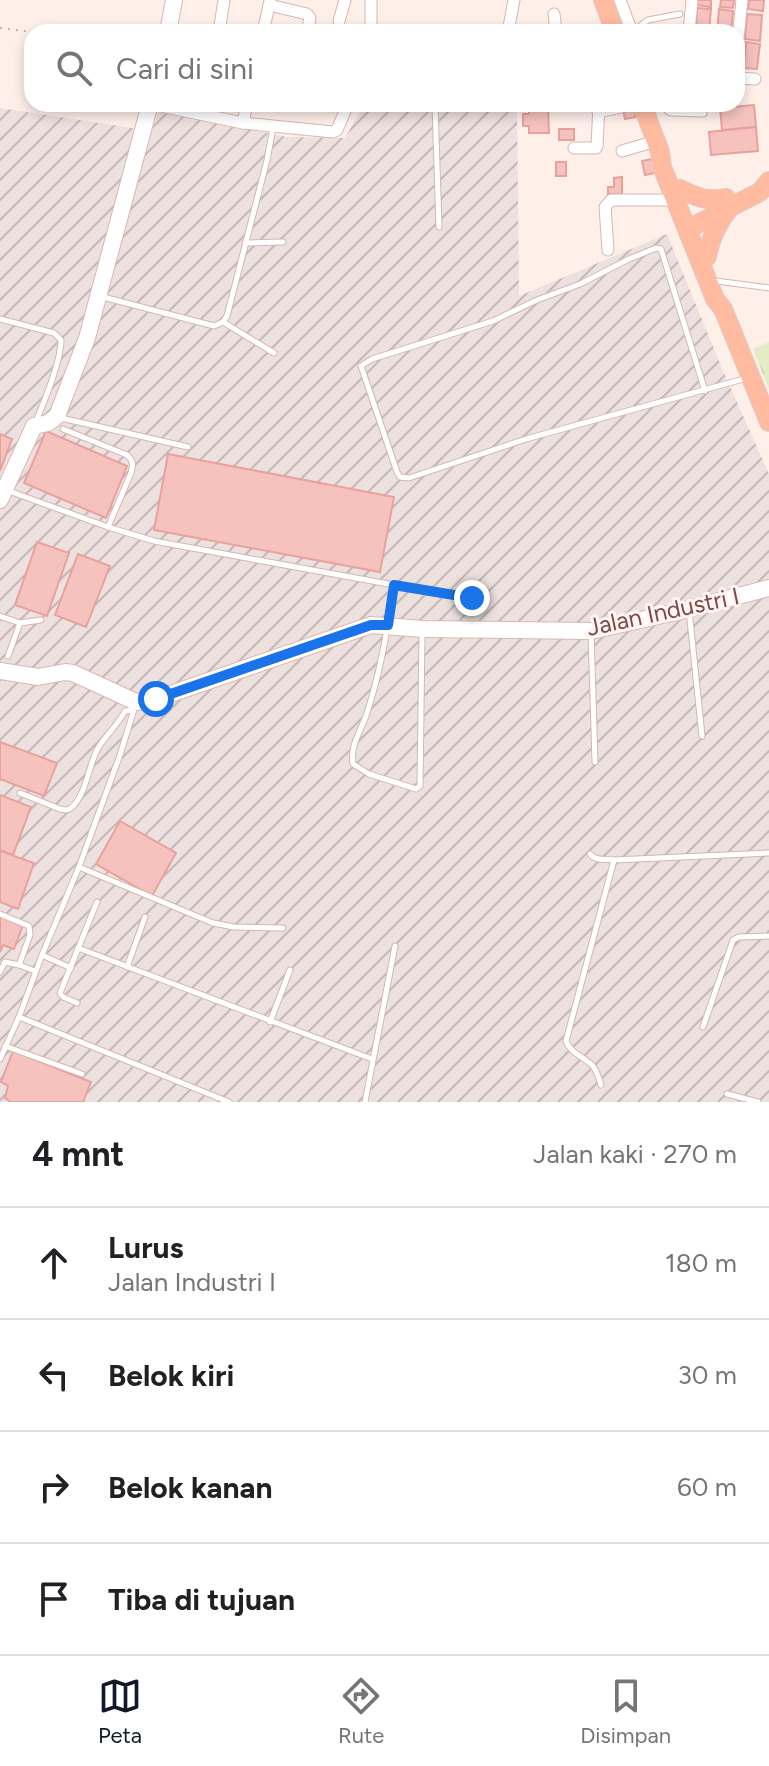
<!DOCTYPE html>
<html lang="id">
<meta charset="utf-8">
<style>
:root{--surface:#fff;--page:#f6f6f6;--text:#202124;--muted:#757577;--line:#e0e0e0;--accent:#111827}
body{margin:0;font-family:Figtree,sans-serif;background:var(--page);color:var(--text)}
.stop{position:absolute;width:24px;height:24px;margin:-18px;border:6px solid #1a73e8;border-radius:50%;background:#fff}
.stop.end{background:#1a73e8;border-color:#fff;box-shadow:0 2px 8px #0008}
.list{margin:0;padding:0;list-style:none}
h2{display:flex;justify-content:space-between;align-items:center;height:104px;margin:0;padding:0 32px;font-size:34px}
h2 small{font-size:26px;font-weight:400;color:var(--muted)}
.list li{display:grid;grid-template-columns:52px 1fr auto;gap:24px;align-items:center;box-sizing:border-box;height:112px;padding:0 32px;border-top:2px solid var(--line)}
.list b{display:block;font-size:30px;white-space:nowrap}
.list p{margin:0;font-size:26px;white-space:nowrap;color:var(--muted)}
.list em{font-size:26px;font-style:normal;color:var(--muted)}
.icon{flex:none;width:44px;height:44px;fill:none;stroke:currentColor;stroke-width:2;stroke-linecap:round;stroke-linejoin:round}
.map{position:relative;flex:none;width:769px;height:1102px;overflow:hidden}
.search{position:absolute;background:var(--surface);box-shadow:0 4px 12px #0003;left:24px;right:24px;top:24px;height:88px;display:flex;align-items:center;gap:20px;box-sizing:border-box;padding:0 28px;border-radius:24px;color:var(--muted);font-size:30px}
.sheet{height:552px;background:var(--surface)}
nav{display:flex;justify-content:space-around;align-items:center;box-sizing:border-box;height:112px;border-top:2px solid var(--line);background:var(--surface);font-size:22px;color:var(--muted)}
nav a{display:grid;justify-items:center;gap:4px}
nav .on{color:var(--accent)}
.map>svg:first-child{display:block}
.industrial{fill:url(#industrial-furrows)}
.forest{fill:url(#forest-firs)}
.building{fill:#f5c2be;stroke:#e9a19e;stroke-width:2}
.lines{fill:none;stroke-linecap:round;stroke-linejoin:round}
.lane-casing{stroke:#d6b6b3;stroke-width:7}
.street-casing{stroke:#d6b6b3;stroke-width:13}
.secondary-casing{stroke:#dbb6b1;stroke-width:18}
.primary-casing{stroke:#dacdcc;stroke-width:20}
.path{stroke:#dba3a1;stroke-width:2;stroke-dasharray:2 6;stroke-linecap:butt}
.lane{stroke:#fff;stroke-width:5}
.street{stroke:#fff;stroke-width:11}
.secondary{stroke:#fff;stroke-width:16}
.primary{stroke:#ffba9f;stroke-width:18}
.route{stroke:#1a73e8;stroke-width:10}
.labels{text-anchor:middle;stroke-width:6;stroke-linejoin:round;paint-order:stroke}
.street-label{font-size:24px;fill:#7b4b4a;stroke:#fff4f1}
</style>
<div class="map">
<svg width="769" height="1102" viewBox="0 0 769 1102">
<defs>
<pattern id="industrial-furrows" width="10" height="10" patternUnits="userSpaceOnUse" patternTransform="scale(2)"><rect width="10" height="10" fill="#ede1df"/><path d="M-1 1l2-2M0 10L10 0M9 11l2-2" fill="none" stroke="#c5b8b7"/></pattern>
<pattern id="forest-firs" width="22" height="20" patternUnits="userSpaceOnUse" patternTransform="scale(2)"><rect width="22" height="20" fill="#e3edc5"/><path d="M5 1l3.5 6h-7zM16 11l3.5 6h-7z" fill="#c6cdab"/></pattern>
</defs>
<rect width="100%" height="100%" fill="#feefe9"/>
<polygon class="industrial" points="364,104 517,104 519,296 667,234 723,371 769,474 769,1102 0,1102 0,108 152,131 158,112 287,137 345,138"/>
<polygon class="forest" points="769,342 769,389 753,349"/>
<g class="building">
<polygon points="697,0 711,0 711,7 696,5"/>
<polygon points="721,0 734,0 733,8 720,7"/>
<polygon points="749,0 764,0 763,11 748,9"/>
<polygon points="697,8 711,9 709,32 696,32"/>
<polygon points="719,9 733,11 731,32 717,32"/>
<polygon points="747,14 762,15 760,41 745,39"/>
<polygon points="746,42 760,44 757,69 744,68"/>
<polygon points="754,105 756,127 722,130 720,108"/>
<polygon points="529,106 548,106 549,133 529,133 529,126 523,126 523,114 529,114"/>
<polygon points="634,107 636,117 625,119 623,110"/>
<polygon points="756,127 758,151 711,155 709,132"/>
<rect x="559" y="129" width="15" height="11"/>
<polygon points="657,158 659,172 645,175 642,161"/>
<rect x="556" y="162" width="10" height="14"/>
<polygon points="622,177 622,194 608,194 608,187 614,187 614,178"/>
<polygon points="46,431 127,466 106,518 24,483"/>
<polygon points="0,434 12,439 0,471"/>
<polygon points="168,454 394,497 380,572 154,530"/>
<polygon points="37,542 69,553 47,616 15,605"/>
<polygon points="78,554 110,566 86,627 55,615"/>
<polygon points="0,742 57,763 44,796 0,779"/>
<polygon points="0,795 31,807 13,855 0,850"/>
<polygon points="120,821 176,853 152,896 96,864"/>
<polygon points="0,851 34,863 18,909 0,902"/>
<polygon points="0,916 23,925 14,949 3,945 0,952"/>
<polygon points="13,1051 91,1082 83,1102 11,1102 5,1098 8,1086 1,1082"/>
</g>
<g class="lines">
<defs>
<g id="lane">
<polyline points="633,31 648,20 680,14"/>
<polyline points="435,104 439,227"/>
<polyline points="663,104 667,111 671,113 704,114"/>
<polyline points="245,243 283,242"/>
<polyline points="716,281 769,288"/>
<polyline points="103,297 214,326 223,322 227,316 267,160 273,128"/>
<path d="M0,319L54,333L61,340C61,362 45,400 36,421"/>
<polyline points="223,322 274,353"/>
<polyline points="705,391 661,249 656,248 629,259 580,284 537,300 493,321 372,359 361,366 397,472 400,477 409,478 526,439 747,378"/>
<polyline points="61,418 188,447"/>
<path d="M63,429L127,455C134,461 133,466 131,473L108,527"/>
<polyline points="9,491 108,527 154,541 394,585 472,598"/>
<path d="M394,585C388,629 380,674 366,716C360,732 350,746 353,764L369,774L416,789L420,786L422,634"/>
<polyline points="689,610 702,736"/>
<polyline points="0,616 20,623 41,620"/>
<polyline points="591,632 595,762"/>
<polyline points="8,656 20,623"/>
<path d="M20,793L60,809C66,810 68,811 72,807C86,795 89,764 98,748C106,735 118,725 125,711L133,710"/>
<path d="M590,854C595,861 606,859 614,860L769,853"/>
<polyline points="79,867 213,923 234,927 283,928"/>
<polyline points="0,914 29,926 30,935 19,965 35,971"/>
<polyline points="78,948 372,1059"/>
<polyline points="42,955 71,968"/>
<polyline points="127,967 145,917"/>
<polyline points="0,972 5,962 19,965"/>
<polyline points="77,1003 63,997 60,993 97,902"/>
<polyline points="19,1017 229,1102"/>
<polyline points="270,1022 290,970"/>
<polyline points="703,1027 733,940 739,937 769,936"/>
<polyline points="5,1046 82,1074"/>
<polyline points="0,1059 19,1017 42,955 79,867 120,755 136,703"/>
<path d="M601,1085C599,1078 597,1071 592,1065C583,1056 571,1054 566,1041L614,860"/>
<polyline points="727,1094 758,1102"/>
<polyline points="365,1102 395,946"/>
</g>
<g id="street">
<polyline points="620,0 632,32"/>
<polyline points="269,5 307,14 310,18 307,32"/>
<polyline points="554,14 556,32"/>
<polyline points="339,21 345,0"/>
<polyline points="219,32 224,0"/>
<polyline points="263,32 270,1"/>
<polyline points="371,32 371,0"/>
<polyline points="508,32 514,0"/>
<polyline points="588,32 614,29"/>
<polyline points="689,32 692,0"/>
<polyline points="737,49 742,0"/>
<polyline points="737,78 755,79"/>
<polyline points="151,104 243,123 333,132 337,130 348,104"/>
<polyline points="598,112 635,104"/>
<polyline points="243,123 247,104"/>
<polyline points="574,148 596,148 597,146 599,105 581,104"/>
<polyline points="622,151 656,141"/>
<polyline points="608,250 605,207 611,200 676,200"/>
</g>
<g id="secondary">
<polyline points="168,32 174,0"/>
<polyline points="0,500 34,426 48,423 57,416 87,338 150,104"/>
<polyline points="0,671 38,677 65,672 73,673 136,702 156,699 371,625 423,629 591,631 689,609 769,588"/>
</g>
<g id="primary">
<polyline points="603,0 615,32"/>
<polyline points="642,104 660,152 662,167 715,299 723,309 769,422"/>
<path d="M680,189C696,197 708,202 726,198"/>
<polyline points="688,229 760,192 769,181"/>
<path d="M707,257C710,238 717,224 729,209"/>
</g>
</defs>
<use href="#lane" class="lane-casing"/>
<use href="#street" class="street-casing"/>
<use href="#secondary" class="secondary-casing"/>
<use href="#primary" class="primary-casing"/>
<polyline class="path" points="0,28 33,32"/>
<use href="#lane" class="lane"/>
<use href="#street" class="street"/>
<use href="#secondary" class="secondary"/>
<use href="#primary" class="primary"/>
</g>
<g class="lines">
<polyline class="route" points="156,699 371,625 388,625 394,585 472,598"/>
</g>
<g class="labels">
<g class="street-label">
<text transform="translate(663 612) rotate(-12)" y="8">Jalan Industri I</text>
</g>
</g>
</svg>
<div class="stop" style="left:156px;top:699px"></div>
<div class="stop end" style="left:472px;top:598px"></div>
<div class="search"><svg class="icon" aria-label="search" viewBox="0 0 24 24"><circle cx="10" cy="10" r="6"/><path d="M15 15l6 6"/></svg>Cari di sini</div>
</div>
<section class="sheet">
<h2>4 mnt<small>Jalan kaki · 270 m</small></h2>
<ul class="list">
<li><svg class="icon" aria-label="ahead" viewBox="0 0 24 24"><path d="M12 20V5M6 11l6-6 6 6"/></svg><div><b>Lurus</b><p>Jalan Industri I</p></div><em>180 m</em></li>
<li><svg class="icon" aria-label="left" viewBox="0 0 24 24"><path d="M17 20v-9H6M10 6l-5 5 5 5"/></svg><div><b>Belok kiri</b></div><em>30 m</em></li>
<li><svg class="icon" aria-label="right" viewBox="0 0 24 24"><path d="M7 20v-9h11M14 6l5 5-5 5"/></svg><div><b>Belok kanan</b></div><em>60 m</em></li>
<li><svg class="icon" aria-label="arrive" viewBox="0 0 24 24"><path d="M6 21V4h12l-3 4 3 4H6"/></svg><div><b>Tiba di tujuan</b></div></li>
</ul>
</section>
<nav>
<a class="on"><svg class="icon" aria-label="map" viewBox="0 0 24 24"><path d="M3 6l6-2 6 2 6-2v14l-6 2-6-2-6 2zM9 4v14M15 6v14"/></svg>Peta</a>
<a><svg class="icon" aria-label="directions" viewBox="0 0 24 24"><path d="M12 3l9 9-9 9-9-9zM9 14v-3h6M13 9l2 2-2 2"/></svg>Rute</a>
<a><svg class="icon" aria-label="saved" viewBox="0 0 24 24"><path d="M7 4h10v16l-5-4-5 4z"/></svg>Disimpan</a>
</nav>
